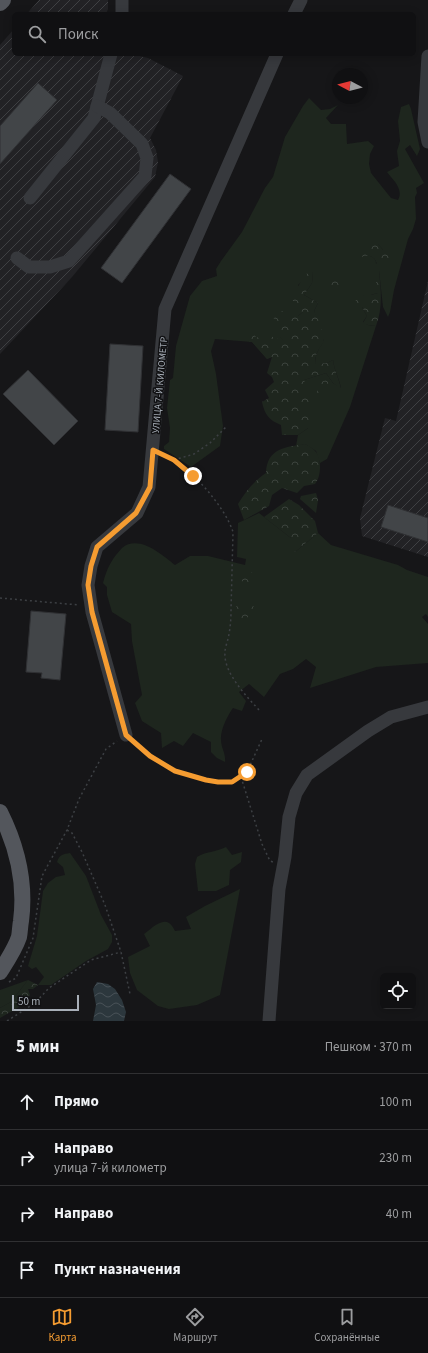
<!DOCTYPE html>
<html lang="ru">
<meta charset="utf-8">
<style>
:root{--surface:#101012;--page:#19191b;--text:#f1f3f6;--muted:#9c9d9f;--line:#303032;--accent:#f59c31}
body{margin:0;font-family:"Source Sans 3",sans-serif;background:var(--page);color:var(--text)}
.controls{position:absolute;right:12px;bottom:12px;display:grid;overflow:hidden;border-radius:6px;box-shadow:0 2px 10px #0003}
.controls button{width:36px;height:36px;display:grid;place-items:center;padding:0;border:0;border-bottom:1px solid var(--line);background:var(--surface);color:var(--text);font:20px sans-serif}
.compass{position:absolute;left:332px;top:68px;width:36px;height:36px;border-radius:50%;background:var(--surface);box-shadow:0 2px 10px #0003;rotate:277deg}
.scale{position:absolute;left:12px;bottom:10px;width:67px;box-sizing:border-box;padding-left:4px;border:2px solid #a8afb8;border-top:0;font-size:11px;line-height:14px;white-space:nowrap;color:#a8afb8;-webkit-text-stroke:3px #111113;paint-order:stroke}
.stop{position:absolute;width:12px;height:12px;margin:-9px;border:3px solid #f59c31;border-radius:50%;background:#fff}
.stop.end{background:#f59c31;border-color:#fff;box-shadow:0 1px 4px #0008}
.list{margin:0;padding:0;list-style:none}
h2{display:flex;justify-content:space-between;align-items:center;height:52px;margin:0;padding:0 16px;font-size:17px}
h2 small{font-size:13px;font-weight:400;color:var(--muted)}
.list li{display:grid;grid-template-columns:26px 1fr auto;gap:12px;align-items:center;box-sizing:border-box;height:56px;padding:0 16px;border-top:1px solid var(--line)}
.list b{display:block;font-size:15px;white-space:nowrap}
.list p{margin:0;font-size:13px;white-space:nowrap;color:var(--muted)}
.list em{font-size:13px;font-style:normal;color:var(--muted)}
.icon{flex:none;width:22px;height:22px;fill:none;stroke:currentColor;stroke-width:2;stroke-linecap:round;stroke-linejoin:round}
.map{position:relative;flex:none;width:428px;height:1021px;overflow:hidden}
.search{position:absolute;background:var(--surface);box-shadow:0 2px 10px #0003;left:12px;right:12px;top:12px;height:44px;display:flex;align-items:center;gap:10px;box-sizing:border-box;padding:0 14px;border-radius:6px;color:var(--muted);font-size:15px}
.sheet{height:276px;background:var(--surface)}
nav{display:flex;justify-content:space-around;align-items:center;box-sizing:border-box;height:56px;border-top:1px solid var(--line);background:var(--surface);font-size:11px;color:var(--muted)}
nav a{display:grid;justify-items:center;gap:2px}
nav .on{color:var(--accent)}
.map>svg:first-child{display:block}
.industrial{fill:url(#industrial-furrows)}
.grass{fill:#1e261e;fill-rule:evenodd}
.forest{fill:url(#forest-crowns)}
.water{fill:url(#water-waves)}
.building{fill:#424548;stroke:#303134}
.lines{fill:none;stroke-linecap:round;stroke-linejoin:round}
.path{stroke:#3d4044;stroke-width:1.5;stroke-dasharray:2 3;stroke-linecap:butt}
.minor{stroke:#37393d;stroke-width:13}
.major{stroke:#53565c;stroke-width:16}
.route{stroke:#f59c31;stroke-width:5}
.labels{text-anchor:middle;stroke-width:3;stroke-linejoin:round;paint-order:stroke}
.street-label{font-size:10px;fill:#a8afb8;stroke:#111113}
</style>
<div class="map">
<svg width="428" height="1021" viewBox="0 0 428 1021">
<defs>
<pattern id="industrial-furrows" width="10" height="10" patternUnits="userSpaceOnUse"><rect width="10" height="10" fill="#222225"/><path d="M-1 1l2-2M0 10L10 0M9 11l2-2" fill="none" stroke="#3f4043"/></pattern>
<pattern id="forest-crowns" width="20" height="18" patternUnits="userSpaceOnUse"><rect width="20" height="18" fill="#1e261e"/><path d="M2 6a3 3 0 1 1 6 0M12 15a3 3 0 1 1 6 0" fill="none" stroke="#3c433d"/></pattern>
<pattern id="water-waves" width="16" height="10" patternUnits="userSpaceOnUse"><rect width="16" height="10" fill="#2c373d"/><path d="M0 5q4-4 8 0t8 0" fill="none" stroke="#485157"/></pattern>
</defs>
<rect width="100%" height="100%" fill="#161618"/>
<g class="industrial">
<polygon points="39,0 108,0 108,9 106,14 27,14"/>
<polygon points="14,29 14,54 131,54 148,58 183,76 150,138 156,150 158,162 155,177 72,277 0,354 0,45"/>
<polygon points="428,281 428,557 362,536 360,518 385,418 396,421"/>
</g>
<g class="grass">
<path d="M309,98L321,110L330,109L338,105L326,118L331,124H346L347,144L368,141L374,146L370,154L369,164L371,173L391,198L398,200C404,189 393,180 387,172L399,166L397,151L400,141L398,121L401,107L409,104L411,109L420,149L417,156L410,145L405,149L424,183L416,188L417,193L415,197L416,219L413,229L408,239L394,290L390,312L388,317L383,307L379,271L378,293L371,295H364L362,307L367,316L363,322L368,325L376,326L350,407L327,459L320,463L316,451L305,444L296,446L298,435L308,428L304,380L326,373L333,383L341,388C339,378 334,370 333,360L327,363L315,365C315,355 318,349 324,341L321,335L314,311L318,303L304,295L312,283L313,272L298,285L303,312L298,316L280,337L286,342L274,356L267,359L252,342L215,339L211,351L216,374L223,426L220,446L191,467L164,449V446L169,442L170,428L167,408L170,380L173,378L176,346L190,296L202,281L217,276L216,269L221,261L242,232L265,188L273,177L285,137L303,106ZM378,244L383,250L376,264C376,258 373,257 368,255Z"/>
<path d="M259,513L291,538L295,552L318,533L331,545L398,565L407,570L428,577V617L426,614L422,617L428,624V663L376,667L310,688L316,667L306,659L293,669L280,674L264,697L249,684L239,692L246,701L242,711L233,708C228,715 220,730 221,740C221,748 226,753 225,762L217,758L211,752V742L193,733L183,746L174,741L162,748L161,733L142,721L135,703L142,695L132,641L131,624L112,612L107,595V587L103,583C106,572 109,564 116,555C118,553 120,550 122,548C139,534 162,555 175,565L190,556H208L245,565L246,559L237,557L238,523Z"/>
<path d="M226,847L232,855L242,852L241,862L230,870L229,885L216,891H198L195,864L197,857C207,851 217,852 226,847Z"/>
<path d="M70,853L86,876L101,915L112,935V942L108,949L86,961L51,985H38L44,977L36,967L32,969L28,966L37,936L43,891L48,883L56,877L65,875L63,867L57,862C59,855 63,854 70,853Z"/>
<path d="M240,889L220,995L197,1005L169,1009L158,1006L137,990L130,973L128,957L150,946L144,934C150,930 161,918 169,923C172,925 174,929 175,931L191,929L186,917L205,906Z"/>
<polygon points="28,980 11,1002 0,1008 0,990"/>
</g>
<g class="forest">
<path d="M375,240L383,250L392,252L391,263L386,266L375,262L376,261C372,255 368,255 362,257L366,241Z"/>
<path d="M374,270L379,271C381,291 383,307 376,326L368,325L363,323L367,316L362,307L355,301L364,295H371L378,293Z"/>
<path d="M313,272L312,283L304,295L318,303L314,311L322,328L321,335H323L324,342C318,349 315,355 315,364L327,363L333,360C334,370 339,378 341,389L333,383L326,373L304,380L312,397V405L308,428L298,435H282L281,425C269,420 265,415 262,402L269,398L265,390L274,382L272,377L267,373L272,357L267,359L252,342H249L250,334L253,333L256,337L260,338C269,333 276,339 285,342L271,329L274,318L281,311L293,313L298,316L303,312L298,310L291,297L306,274Z"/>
<polygon points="334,277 344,285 341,289 338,290 327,283 328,279"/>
<path d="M327,379C331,388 326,394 317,397L316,395L318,389L316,386L317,382L324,381Z"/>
<path d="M305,444C309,446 314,449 316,452C322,460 321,477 315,484L304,486L297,493L282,488L272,495L269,506L244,520L238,504C246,491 254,481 266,473C267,448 286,447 305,444Z"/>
<polygon points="316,493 318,500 316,513 300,499 301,496"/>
<polygon points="289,499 299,505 315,521 318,533 295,552 289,546 291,538 264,517"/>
<polygon points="250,570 253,574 254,581 251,583 241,581 241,574 245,571"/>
<path d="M239,602L252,605L254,607C253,616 245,620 236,621C234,614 234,609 239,602Z"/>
<polygon points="28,980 38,985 33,989 28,989 30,995 24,1004 0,1018 0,1008 11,1002"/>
</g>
<polygon class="water" points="97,982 108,984 115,989 122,1000 126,1012 124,1021 93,1021 96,1005 93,989"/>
<g class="building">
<polygon points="38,83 57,100 0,164 0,126"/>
<polygon points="170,174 191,189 122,283 101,268"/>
<polygon points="110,344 143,346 138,432 105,430"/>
<polygon points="28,370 78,421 54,445 3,394"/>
<polygon points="388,505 428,518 428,542 381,527"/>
<polygon points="31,611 66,614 60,680 41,678 42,673 26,672"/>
</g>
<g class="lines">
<g class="path">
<path d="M162,454C187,463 225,506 233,532L231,611C231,621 230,630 228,639C227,643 225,648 225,652C223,673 248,698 261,712"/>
<polyline points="174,460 194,454 210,443 226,427"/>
<polyline points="0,598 79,605"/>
<polyline points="134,743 150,756 175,771 206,780 218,782 232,783 247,772 262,739"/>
<polyline points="241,777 262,844 270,861 273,862"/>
<polyline points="67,830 72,833 82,852 105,905 121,952 130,994"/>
<polyline points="9,982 16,978 33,938 42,876 67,830 79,799 106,749 117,741"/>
<polyline points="7,1021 35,1003 49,988 91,960 121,952"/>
</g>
<g class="minor">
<polyline points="122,0 122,14"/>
<polyline points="294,14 301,0"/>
<polyline points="428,56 424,122 428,142"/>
<polyline points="30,198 94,118 111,54"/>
<polyline points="17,258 29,267 50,267 69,261 145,176 147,158 142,144 110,113 97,106"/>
<polyline points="126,735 92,612 88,585 91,566 97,547 137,513 149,487 165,309 277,54"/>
<polyline points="269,1021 279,889 285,857 289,817 296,793 307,775 368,731 391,717 428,707"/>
</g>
<g class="major">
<polyline points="0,3 3,0"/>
<path d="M0,812C17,846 26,883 21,921C20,926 20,932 19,937C15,949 7,961 0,972"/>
</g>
</g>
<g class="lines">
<polyline class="route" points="193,476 174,460 153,450 150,487 136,513 97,547 91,566 88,585 92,612 126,735 150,756 175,771 206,780 218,782 232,782 247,772"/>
</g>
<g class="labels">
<g class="street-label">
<text transform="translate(159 385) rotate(-85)" y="4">УЛИЦА 7-Й КИЛОМЕТР</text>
</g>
</g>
</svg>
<div class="controls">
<button><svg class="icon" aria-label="locate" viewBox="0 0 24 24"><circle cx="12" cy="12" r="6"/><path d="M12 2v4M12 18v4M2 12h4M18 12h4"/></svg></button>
</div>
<svg class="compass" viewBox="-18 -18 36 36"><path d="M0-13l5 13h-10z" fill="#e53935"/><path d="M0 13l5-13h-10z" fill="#9c9d9f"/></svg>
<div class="scale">50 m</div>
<div class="stop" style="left:247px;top:772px"></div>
<div class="stop end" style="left:193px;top:476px"></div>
<div class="search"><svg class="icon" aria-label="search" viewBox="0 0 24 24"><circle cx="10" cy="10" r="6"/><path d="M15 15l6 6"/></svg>Поиск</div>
</div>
<section class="sheet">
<h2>5 мин<small>Пешком · 370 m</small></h2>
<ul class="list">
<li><svg class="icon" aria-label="ahead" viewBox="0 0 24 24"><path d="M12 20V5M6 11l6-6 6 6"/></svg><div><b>Прямо</b></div><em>100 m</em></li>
<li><svg class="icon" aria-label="right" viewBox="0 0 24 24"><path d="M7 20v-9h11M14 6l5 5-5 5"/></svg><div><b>Направо</b><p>улица 7-й километр</p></div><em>230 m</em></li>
<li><svg class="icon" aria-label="right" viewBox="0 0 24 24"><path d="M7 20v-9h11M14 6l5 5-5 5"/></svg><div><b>Направо</b></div><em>40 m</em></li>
<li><svg class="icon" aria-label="arrive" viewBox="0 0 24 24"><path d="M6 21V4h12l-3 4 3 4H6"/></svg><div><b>Пункт назначения</b></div></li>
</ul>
</section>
<nav>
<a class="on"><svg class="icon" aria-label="map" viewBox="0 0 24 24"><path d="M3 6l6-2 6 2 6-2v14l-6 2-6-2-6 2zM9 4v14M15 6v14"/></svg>Карта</a>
<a><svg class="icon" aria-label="directions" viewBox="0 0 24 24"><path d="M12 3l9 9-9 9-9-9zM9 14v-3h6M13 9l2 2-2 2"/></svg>Маршрут</a>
<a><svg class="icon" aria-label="saved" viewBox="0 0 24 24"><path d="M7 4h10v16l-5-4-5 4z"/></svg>Сохранённые</a>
</nav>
